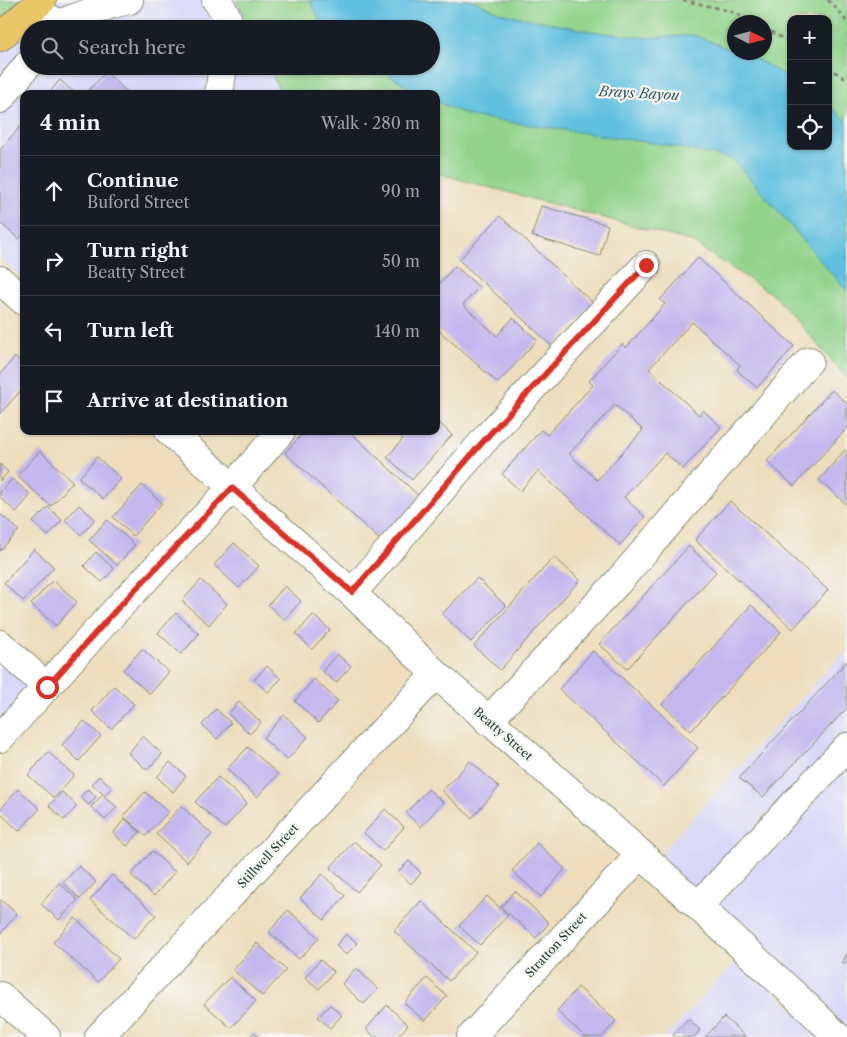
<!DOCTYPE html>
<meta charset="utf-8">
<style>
:root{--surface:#171b24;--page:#242831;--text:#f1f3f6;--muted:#9ea1a6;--line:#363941}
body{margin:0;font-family:"Libre Caslon Text",serif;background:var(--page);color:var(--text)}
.controls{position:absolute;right:15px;top:15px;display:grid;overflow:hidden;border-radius:10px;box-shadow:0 1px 4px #0004}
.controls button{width:45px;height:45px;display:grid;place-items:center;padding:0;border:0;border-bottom:1px solid var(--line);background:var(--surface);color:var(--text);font:25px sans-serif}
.compass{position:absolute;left:727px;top:15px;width:45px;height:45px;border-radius:50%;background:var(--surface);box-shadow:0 1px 4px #0004;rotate:96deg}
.stop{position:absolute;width:15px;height:15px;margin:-11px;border:4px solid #d93025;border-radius:50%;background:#fff}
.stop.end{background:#d93025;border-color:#fff;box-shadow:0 1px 5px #0008}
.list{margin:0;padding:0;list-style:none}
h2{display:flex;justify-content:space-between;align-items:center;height:65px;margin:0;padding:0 20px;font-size:21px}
h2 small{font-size:16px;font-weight:400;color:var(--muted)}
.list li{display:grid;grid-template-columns:32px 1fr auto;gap:15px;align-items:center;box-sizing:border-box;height:70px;padding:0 20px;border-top:1px solid var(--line)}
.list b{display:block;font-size:19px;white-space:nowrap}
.list p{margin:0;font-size:16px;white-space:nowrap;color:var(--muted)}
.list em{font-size:16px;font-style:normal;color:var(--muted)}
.icon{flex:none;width:28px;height:28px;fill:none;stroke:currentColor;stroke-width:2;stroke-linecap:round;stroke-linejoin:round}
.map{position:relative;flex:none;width:847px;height:1037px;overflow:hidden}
.search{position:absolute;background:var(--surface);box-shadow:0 1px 4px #0004;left:20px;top:20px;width:420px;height:55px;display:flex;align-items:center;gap:12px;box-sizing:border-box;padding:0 18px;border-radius:28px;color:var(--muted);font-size:19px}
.panel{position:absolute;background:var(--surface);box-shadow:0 1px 4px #0004;left:20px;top:90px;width:420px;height:345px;border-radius:10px}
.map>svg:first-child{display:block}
.built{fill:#d8d7f8}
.green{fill:#91d38b;stroke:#588860;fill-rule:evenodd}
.water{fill:#60c0df;stroke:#407e8a}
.building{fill:#c3b7ee;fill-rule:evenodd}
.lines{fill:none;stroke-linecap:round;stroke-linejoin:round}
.minor-casing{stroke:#868d78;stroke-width:30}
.major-casing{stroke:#868d78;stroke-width:30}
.path{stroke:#868d78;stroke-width:3;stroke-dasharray:4 4;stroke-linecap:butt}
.minor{stroke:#fff;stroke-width:28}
.major{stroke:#e9c769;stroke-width:28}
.route{stroke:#d93025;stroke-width:6}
.labels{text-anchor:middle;stroke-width:4.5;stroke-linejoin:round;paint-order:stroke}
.street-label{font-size:12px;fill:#1f3d34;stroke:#f6f6f2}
.water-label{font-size:14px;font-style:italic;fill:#2f5e5f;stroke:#f6f6f2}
</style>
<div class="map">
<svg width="847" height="1037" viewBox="0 0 847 1037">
<rect width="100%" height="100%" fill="#f6f6f2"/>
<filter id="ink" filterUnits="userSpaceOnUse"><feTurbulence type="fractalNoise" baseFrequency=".02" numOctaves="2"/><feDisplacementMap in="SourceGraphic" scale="10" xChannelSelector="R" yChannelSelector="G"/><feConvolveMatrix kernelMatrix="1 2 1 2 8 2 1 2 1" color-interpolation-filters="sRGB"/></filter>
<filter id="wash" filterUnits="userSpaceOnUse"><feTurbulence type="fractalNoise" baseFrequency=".0096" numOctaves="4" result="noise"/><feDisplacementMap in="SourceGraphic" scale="20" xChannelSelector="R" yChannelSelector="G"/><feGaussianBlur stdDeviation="1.12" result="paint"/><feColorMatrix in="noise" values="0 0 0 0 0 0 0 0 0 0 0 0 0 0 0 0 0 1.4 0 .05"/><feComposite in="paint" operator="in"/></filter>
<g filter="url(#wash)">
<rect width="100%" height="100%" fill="#edddbc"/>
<g class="built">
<polygon points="57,0 237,0 250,29 29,29 29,66 268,66 281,94 24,94 24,279 0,258 0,54 27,24"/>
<polygon points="0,649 30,690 0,725"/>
<polygon points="847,649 847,1026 784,972 659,859 666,847"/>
<polygon points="739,958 822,1037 666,1037"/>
</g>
<g class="green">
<polygon points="0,0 22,0 0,19"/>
<path d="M237,0H847V378L775,296L690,241L436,173V94H281L268,66H431V29H250ZM791,19H828V146H791ZM734,22H764V52H734Z"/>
</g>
<path class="water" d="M310,0H472L501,13L589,31L648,38L694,35L734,51V52C752,53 776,71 791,80V146H828V105L847,121V291L733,159L660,144L469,116L436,101V94H421L412,90L377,66H431V29H324Z"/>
<g id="blocks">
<g class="building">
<polygon points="106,72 129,94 85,94"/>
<polygon points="60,80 76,94 48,94"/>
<polygon points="24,122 24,233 19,239 0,223 0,150"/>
<polygon points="541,206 608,225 600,256 532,236"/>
<polygon points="500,216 594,304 553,347 459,260"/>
<path d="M698,258L794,346L757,388L737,370L740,365L692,322L649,369L699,415L703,410L721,427L683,469L665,453L624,497L645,517L620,545L538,471L520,491L502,474L541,430L547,435L593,385L589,381L622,344L626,348L665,304L660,300ZM615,405L643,430L597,480L569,454Z"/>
<polygon points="455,266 479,287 463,305 497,336 513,318 537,340 498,383 436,328 436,287"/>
<polygon points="15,357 24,365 24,387 0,414 0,374"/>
<polygon points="832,390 847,404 847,428 794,486 767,461"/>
<polygon points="436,420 452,435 412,480 387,457 403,439 394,431 436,431"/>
<polygon points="305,431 349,431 420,497 380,540 285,453"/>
<polygon points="845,450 847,452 847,505 819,480"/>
<polygon points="40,451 73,482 51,506 17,476"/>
<polygon points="97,457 121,479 103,499 79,478"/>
<polygon points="0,464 8,472 0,481"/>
<polygon points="12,479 31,495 16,512 0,497 0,492"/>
<polygon points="142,485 162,503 133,536 113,517"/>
<polygon points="730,501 828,590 793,629 695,540"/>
<polygon points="79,505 95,519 81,535 65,520"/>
<polygon points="48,507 62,520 48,536 33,522"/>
<polygon points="0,514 19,530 0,551"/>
<polygon points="107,520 135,545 117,565 89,540"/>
<polygon points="234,543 259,566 239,588 214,565"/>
<polygon points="689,546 716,572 627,669 599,644"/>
<polygon points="34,549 54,567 23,601 4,583"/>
<polygon points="96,552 114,569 102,582 84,566"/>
<polygon points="554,557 580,580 500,670 474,646"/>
<polygon points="477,578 506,606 471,642 442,614"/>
<polygon points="53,580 77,602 56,626 31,604"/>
<polygon points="201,580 227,604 209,625 182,601"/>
<polygon points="285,586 301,601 284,620 268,605"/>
<polygon points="751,605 781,632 691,731 662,704"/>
<polygon points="176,613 199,634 181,654 158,633"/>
<polygon points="313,615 330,630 312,649 296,634"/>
<polygon points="142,649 169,672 150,694 123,670"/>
<polygon points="593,651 698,748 664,786 559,689"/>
<polygon points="337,654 351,666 336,683 322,671"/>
<polygon points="847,661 847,708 763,797 739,778"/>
<polygon points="267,666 281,679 268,692 254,680"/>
<polygon points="314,679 338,701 318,723 295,701"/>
<polygon points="114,686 134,704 111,729 92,711"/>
<polygon points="239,702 261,722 250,734 228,714"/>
<polygon points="216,709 231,723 217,739 202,725"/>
<polygon points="284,715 308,737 287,760 263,738"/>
<polygon points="84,721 101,736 79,761 62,745"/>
<polygon points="143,736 162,754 147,770 128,753"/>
<polygon points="248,747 278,774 257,797 227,769"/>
<polygon points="48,752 74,775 54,798 28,775"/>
<polygon points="470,761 499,787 472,818 442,791"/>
<polygon points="170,762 186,776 173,792 157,777"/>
<polygon points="99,776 112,787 104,796 117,807 105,820 91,807 103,794 92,784"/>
<polygon points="218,777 247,803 225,828 195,802"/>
<polygon points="18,789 40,809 19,831 0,813 0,810"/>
<polygon points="88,789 96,796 89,805 80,797"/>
<polygon points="428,789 443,802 421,827 406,813"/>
<polygon points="62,792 77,806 64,820 49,806"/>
<polygon points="145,792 168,812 146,836 123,816"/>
<polygon points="181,806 212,834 187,862 156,834"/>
<polygon points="385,809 404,827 383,851 364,833"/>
<polygon points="125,819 140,832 127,846 113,833"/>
<polygon points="354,841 381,865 357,892 330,868"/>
<polygon points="537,843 565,869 541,897 512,871"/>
<polygon points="152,851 175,872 154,896 131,875"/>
<polygon points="409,861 421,873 411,884 398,872"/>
<polygon points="79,866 96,882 80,899 63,883"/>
<polygon points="322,874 345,896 324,920 300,898"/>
<polygon points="112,875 156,915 134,939 90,900"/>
<polygon points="59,883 78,900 59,920 41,904"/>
<polygon points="515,891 549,923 536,938 501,907"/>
<polygon points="487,896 508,915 480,945 459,926"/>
<polygon points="1,900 17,914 0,934 0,901"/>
<polygon points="421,901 476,952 449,981 394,931"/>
<polygon points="288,910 319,938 299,959 269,932"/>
<polygon points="75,918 119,959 98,982 53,942"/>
<polygon points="346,934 357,943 346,955 336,946"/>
<polygon points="257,943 286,970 262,996 233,970"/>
<polygon points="847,954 847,964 842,962"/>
<polygon points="320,960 334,972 319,989 305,977"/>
<polygon points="356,968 378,989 364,1004 342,984"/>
<polygon points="230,977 256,1001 231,1028 204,1004"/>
<polygon points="427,978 447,996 425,1021 404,1003"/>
<polygon points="578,987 616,1021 602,1037 585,1037 557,1011"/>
<polygon points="330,1005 342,1015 330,1028 318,1017"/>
<polygon points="387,1005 408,1025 397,1037 375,1037 366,1029"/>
<polygon points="724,1017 746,1037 705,1037"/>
<polygon points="688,1019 700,1030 694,1037 676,1037 673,1035"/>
<polygon points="254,1032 259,1037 249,1037"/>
</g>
</g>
</g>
<g filter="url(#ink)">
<use href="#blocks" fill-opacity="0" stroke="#868d78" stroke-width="1"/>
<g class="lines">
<defs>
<g id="minor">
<path d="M216,0C224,8 228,18 230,29"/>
<polyline points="32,9 56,22 61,23 112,4 129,0"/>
<polyline points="219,94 223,66"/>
<polyline points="0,99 29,63"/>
<polyline points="0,280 24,301"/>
<polyline points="169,431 352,593 436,674 641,854 798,998 838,1037"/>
<polyline points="352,593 488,436 646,265"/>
<polyline points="0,644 47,687"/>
<polyline points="488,721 617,583 809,361"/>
<polyline points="0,738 116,610 232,488 281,431"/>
<polyline points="698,906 847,747"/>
<polyline points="0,996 46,1037"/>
<polyline points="99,1037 436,674"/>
<polyline points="471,1037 641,854"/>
</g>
<polyline id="major" points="0,37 42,0"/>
</defs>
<use href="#minor" class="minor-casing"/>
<use href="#major" class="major-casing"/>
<g class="path">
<polyline points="683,0 730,11 753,22"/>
<polyline points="828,0 839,11 847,22"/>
<polyline points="764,28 791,43"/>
<polyline points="828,67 847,80"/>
</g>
<use href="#minor" class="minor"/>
<use href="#major" class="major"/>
</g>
</g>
<g class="lines" filter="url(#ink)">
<polyline class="route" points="47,687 116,610 232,488 352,592 488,436 646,265"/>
</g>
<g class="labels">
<g class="street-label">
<text transform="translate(503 734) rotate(41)" y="4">Beatty Street</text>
<text transform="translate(268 856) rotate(-47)" y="4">Stillwell Street</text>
<text transform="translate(556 945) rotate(-47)" y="4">Stratton Street</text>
</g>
<g class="water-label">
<text transform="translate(639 93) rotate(3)" y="5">Brays Bayou</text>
</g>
</g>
</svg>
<div class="controls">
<button>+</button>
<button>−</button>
<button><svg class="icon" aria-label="locate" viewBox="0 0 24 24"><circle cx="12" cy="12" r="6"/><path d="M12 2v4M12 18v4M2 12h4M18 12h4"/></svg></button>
</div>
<svg class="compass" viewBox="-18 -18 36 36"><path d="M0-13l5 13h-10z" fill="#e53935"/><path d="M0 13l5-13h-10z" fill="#9ea1a6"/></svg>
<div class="stop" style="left:47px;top:687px"></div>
<div class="stop end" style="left:646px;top:265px"></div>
<div class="search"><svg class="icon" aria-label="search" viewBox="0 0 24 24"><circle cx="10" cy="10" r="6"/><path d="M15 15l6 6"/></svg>Search here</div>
<section class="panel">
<h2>4 min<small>Walk · 280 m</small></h2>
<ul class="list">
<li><svg class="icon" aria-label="ahead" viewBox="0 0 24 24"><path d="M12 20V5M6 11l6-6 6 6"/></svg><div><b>Continue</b><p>Buford Street</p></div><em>90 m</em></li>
<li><svg class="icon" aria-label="right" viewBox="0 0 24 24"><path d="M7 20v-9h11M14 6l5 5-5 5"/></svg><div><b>Turn right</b><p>Beatty Street</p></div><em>50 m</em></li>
<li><svg class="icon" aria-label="left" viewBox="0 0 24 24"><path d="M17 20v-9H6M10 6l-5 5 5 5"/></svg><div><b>Turn left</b></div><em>140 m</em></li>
<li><svg class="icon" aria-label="arrive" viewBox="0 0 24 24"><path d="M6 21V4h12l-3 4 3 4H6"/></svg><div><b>Arrive at destination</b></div></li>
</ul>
</section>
</div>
